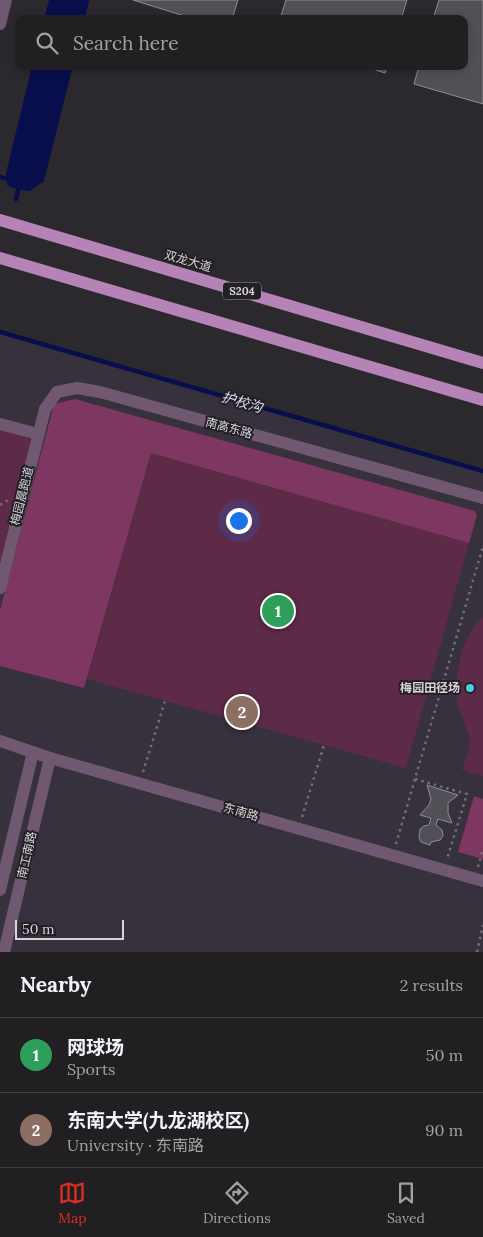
<!DOCTYPE html>
<meta charset="utf-8">
<style>
:root{--surface:#211f22;--page:#29272a;--text:#f1f3f6;--muted:#a2a2a5;--line:#3e3d40;--accent:#d93025}
body{margin:0;font-family:Lora,"Noto Sans SC",serif;background:var(--page);color:var(--text)}
.scale{position:absolute;left:15px;bottom:12px;width:109px;box-sizing:border-box;padding-left:5px;border:2px solid #d7d5d9;border-top:0;font-size:14px;line-height:18px;white-space:nowrap;color:#d7d5d9;-webkit-text-stroke:4px #222025;paint-order:stroke}
.you{position:absolute;left:238px;top:520px;width:18px;height:18px;margin:-12px;border:4px solid #fff;border-radius:50%;background:#1a73e8;box-shadow:0 0 0 8px #1a73e833}
.badge{display:grid;place-items:center;width:32px;height:32px;border-radius:50%;background:var(--accent);color:#fff;font-size:16px;font-weight:700}
.pin{position:absolute;translate:-50% -50%;border:2px solid #fff;box-shadow:0 1px 5px #0006}
.list{margin:0;padding:0;list-style:none}
h2{display:flex;justify-content:space-between;align-items:center;height:65px;margin:0;padding:0 20px;font-size:21px}
h2 small{font-size:16px;font-weight:400;color:var(--muted)}
.list li{display:grid;grid-template-columns:32px 1fr auto;gap:15px;align-items:center;box-sizing:border-box;height:75px;padding:0 20px;border-top:1px solid var(--line)}
.list b{display:block;font-size:19px;white-space:nowrap}
.list p{margin:0;font-size:16px;white-space:nowrap;color:var(--muted)}
.list em{font-size:16px;font-style:normal;color:var(--muted)}
.icon{flex:none;width:28px;height:28px;fill:none;stroke:currentColor;stroke-width:2;stroke-linecap:round;stroke-linejoin:round}
.map{position:relative;flex:none;width:483px;height:952px;overflow:hidden}
.search{position:absolute;background:var(--surface);box-shadow:0 2px 8px #0003;left:15px;right:15px;top:15px;height:55px;display:flex;align-items:center;gap:12px;box-sizing:border-box;padding:0 18px;border-radius:10px;color:var(--muted);font-size:19px}
.sheet{height:215px;background:var(--surface)}
nav{display:flex;justify-content:space-around;align-items:center;box-sizing:border-box;height:70px;border-top:1px solid var(--line);background:var(--surface);font-size:14px;color:var(--muted)}
nav a{display:grid;justify-items:center;gap:2px}
nav .on{color:var(--accent)}
.map>svg:first-child{display:block}
.built{fill:#36313c}
.green{fill:#5d2a48}
.forest{fill:#7d3761}
.water{fill:#080e4b}
.lines{fill:none;stroke-linecap:round;stroke-linejoin:round}
.stream{stroke:#080e4b;stroke-width:4.5}
.building{fill:#515057;stroke:#8d8d94}
.path{stroke:#726f74;stroke-width:2.5;stroke-dasharray:2.5 4;stroke-linecap:butt}
.minor{stroke:#715871;stroke-width:12}
.major{stroke:#b683b7;stroke-width:12}
.poi-dot{fill:#55cadf;stroke:#222025;stroke-width:2}
.labels{text-anchor:middle;stroke-width:4;stroke-linejoin:round;paint-order:stroke}
.shield{fill:#222025;stroke:#a19fa3;stroke-width:1}
.shield-label{font-size:11px;font-weight:bold;fill:#d7d5d9}
.street-label{font-size:12px;fill:#d7d5d9;stroke:#222025}
.poi-label{font-size:12px;font-weight:bold;fill:#d7d5d9;stroke:#222025;text-anchor:end}
.water-label{font-size:14px;font-style:italic;fill:#d6ddf1;stroke:#222025}
</style>
<div class="map">
<svg width="483" height="952" viewBox="0 0 483 952">
<rect width="100%" height="100%" fill="#2c292e"/>
<polygon class="built" points="0,332 483,471 483,952 0,952"/>
<g class="green">
<polygon points="0,430 29,438 31,448 0,564"/>
<polygon points="151,453 469,543 406,768 87,679"/>
<polygon points="483,617 483,776 462,770 471,742 456,700 457,675 462,651 473,627"/>
</g>
<g class="forest">
<polygon points="75,399 475,511 477,515 469,543 151,453 84,688 0,666 0,610 54,404"/>
<polygon points="474,796 483,799 483,859 458,852"/>
</g>
<g class="water">
<polygon points="49,0 89,0 85,19 44,19"/>
<polygon points="32,66 73,66 44,181 30,191 16,189 7,185 6,173"/>
</g>
<g class="lines">
<g class="stream">
<polyline points="0,177 11,180"/>
<polyline points="16,199 19,186"/>
<polyline points="0,332 483,471"/>
</g>
</g>
<g class="building">
<polygon points="133,0 238,0 232,19 194,19"/>
<polygon points="286,0 407,0 401,19 280,19"/>
<polygon points="439,0 483,0 483,104 414,84 419,66 464,66 464,19 433,19"/>
<polygon points="364,66 387,66 385,73"/>
<polygon points="427,785 458,795 448,803 448,813 452,823 438,819 436,825 442,830 443,836 440,840 431,842 430,845 421,842 419,838 420,829 424,826 429,825 431,818 420,815 429,805 431,799"/>
</g>
<g class="lines">
<g class="path">
<polyline points="0,505 8,500"/>
<polyline points="143,772 165,701"/>
<polyline points="415,779 467,794 447,859"/>
<polyline points="302,817 324,745"/>
<polyline points="396,844 483,546"/>
<polyline points="478,867 483,849"/>
<polyline points="477,952 483,925"/>
</g>
<g class="minor">
<polyline points="0,24 6,0"/>
<polyline points="0,424 38,434"/>
<polyline points="0,588 45,409 57,392 77,388 100,392 483,498"/>
<polyline points="0,741 50,758 483,881"/>
<polyline points="0,890 33,752"/>
<polyline points="4,952 50,758"/>
</g>
<g class="major">
<polyline points="0,220 483,363"/>
<polyline points="0,258 483,400"/>
</g>
</g>
<circle class="poi-dot" cx="470" cy="688" r="5"/>
<g class="labels">
<rect class="shield" x="223" y="282.5" width="38" height="17" rx="4"/>
<g class="shield-label">
<text x="242" y="295">S204</text>
</g>
<g class="street-label">
<text transform="translate(188 261) rotate(16)" y="4">双龙大道</text>
<text transform="translate(229 428) rotate(15)" y="4">南高东路</text>
<text transform="translate(22 496) rotate(-76)" y="4">梅园晨跑道</text>
<text transform="translate(241 812) rotate(16)" y="4">东南路</text>
<text transform="translate(27 855) rotate(-77)" y="4">南工南路</text>
</g>
<g class="poi-label">
<text x="460" y="692">梅园田径场</text>
</g>
<g class="water-label">
<text transform="translate(242 402) rotate(16)" y="5">护校沟</text>
</g>
</g>
</svg>
<div class="scale">50 m</div>
<div class="you"></div>
<div class="pin badge" style="left:278px;top:611px;background:#2e9e5b">1</div>
<div class="pin badge" style="left:242px;top:712px;background:#8d6e63">2</div>
<div class="search"><svg class="icon" aria-label="search" viewBox="0 0 24 24"><circle cx="10" cy="10" r="6"/><path d="M15 15l6 6"/></svg>Search here</div>
</div>
<section class="sheet">
<h2>Nearby<small>2 results</small></h2>
<ul class="list">
<li><span class="badge" style="background:#2e9e5b">1</span><div><b>网球场</b><p>Sports</p></div><em>50 m</em></li>
<li><span class="badge" style="background:#8d6e63">2</span><div><b>东南大学(九龙湖校区)</b><p>University · 东南路</p></div><em>90 m</em></li>
</ul>
</section>
<nav>
<a class="on"><svg class="icon" aria-label="map" viewBox="0 0 24 24"><path d="M3 6l6-2 6 2 6-2v14l-6 2-6-2-6 2zM9 4v14M15 6v14"/></svg>Map</a>
<a><svg class="icon" aria-label="directions" viewBox="0 0 24 24"><path d="M12 3l9 9-9 9-9-9zM9 14v-3h6M13 9l2 2-2 2"/></svg>Directions</a>
<a><svg class="icon" aria-label="saved" viewBox="0 0 24 24"><path d="M7 4h10v16l-5-4-5 4z"/></svg>Saved</a>
</nav>
